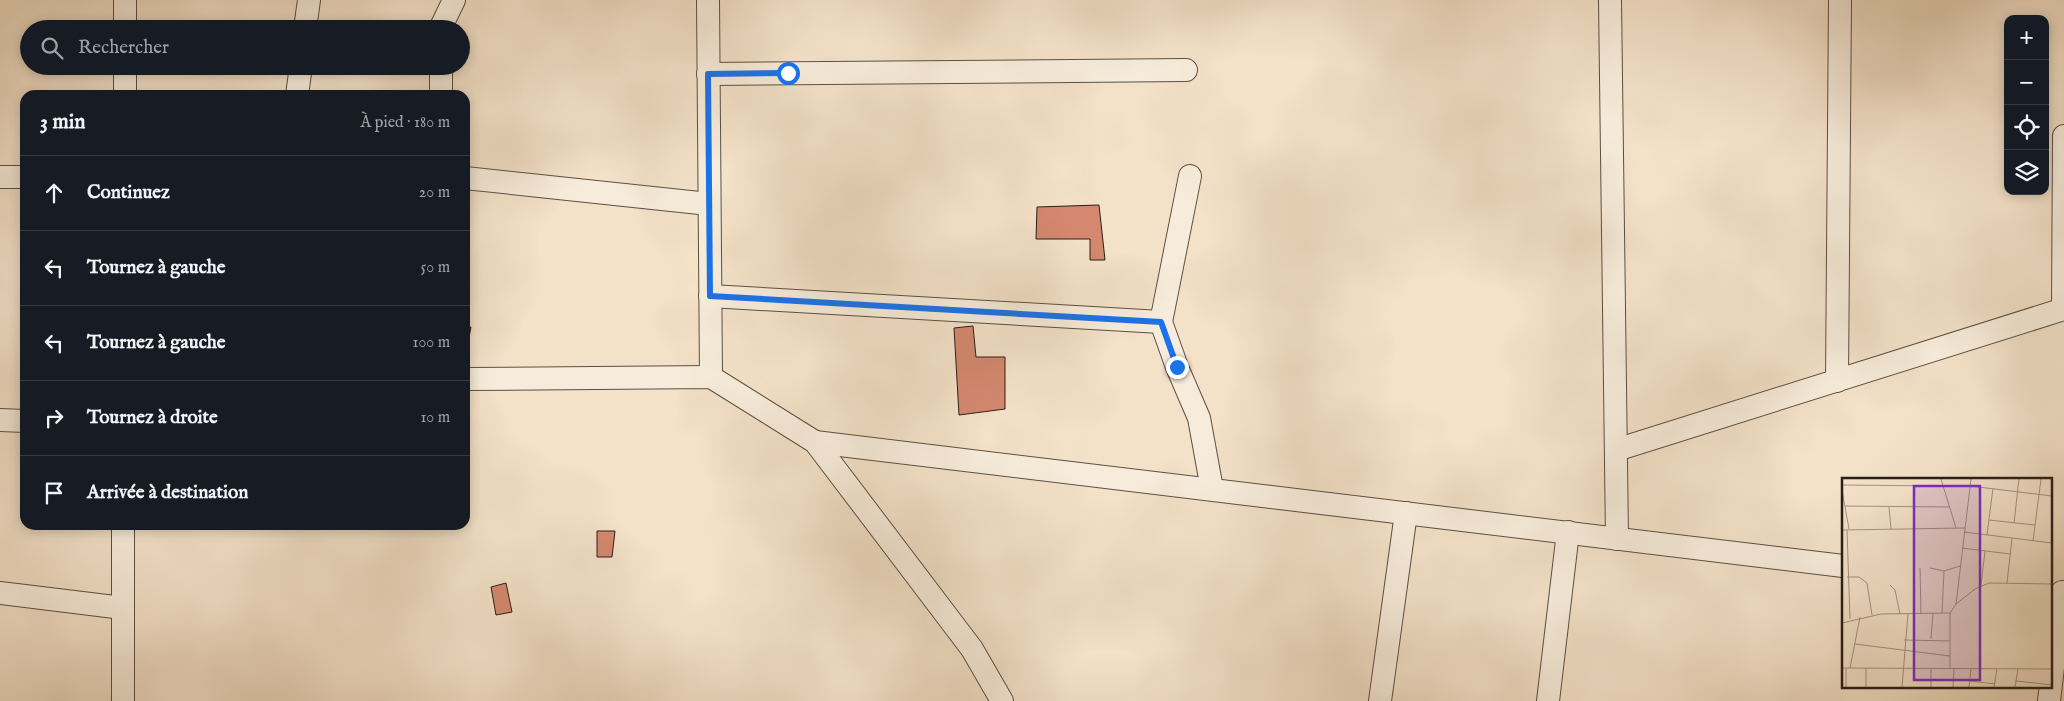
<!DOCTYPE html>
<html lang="fr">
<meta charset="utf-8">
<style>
:root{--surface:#171b24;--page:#242831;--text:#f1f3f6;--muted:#9ea1a6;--line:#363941}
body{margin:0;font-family:"IM FELL English",serif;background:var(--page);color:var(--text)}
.controls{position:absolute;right:15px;top:15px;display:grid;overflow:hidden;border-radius:10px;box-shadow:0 2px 12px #0003}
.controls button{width:45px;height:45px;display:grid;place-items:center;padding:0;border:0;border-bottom:1px solid var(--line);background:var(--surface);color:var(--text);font:25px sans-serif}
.stop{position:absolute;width:15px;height:15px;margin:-11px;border:4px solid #1a73e8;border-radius:50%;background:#fff}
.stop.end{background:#1a73e8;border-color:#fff;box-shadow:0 1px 5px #0008}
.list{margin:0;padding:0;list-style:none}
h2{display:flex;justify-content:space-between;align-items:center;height:65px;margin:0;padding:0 20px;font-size:21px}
h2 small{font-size:16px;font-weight:400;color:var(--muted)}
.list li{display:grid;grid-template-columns:32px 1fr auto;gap:15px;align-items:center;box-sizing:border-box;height:75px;padding:0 20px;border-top:1px solid var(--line)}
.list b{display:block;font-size:19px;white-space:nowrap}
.list em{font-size:16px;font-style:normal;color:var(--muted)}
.icon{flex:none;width:28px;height:28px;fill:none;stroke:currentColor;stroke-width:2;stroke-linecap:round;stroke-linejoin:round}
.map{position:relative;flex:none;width:2064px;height:701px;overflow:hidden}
.search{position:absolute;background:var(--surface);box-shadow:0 2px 12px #0003;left:20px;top:20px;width:450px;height:55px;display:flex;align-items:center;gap:12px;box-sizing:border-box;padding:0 18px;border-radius:28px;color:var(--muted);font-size:19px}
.panel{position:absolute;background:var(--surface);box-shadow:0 2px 12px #0003;left:20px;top:90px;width:450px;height:440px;border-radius:15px}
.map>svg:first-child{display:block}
.building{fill:#d4886f;stroke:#281f17}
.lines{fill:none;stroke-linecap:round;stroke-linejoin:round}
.street-casing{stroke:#5b5043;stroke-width:24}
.street{stroke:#f7ecdb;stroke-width:22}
.route{stroke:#1a73e8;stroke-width:6}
.inset-road{fill:none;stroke:#a29381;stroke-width:1}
.view{fill:#7b2cbf;fill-opacity:0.15;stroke:#7b2cbf;stroke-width:2.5}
.inset-edge{fill:none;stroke:#281f17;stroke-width:2.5}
</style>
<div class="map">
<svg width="2064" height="701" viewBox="0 0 2064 701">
<rect width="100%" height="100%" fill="#f3e1c8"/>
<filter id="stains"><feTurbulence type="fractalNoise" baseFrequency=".004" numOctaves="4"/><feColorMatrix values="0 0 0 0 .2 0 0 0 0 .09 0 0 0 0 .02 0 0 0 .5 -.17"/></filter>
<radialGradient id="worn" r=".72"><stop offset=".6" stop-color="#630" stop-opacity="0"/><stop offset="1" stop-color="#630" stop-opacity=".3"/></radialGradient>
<g class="building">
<polygon points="1099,205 1105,260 1090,260 1090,239 1036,239 1037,207"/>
<polygon points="973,326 976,357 1005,357 1005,409 959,415 954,328"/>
<polygon points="465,327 471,327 465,358"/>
<polygon points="597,531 615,531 612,557 597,557"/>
<polygon points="506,583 512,612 496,615 491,587"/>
</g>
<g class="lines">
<defs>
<g id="street">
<polyline points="708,0 711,377"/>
<polyline points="1610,0 1617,539"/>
<polyline points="441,27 454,0"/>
<polyline points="125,29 125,0"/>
<polyline points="305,29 309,0"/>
<polyline points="441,66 441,95"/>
<polyline points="708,74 1186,70"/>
<polyline points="125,95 125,66"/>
<polyline points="297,95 301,66"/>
<polyline points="1190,176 1161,322 1177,367 1199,418 1212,489"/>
<polyline points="0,177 25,177"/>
<polyline points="465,178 709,204"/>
<polyline points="710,296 1161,322"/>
<polyline points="2063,309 2064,136"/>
<polyline points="465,379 711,377 815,442 972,649 1002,701"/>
<polyline points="1837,381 1840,0"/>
<polyline points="0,420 25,421"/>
<polyline points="815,442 1843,566"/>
<polyline points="1616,450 2064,309"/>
<polyline points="0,593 123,608"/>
<polyline points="123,701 123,525"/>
<polyline points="1380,701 1406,513"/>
<polyline points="1548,701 1568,532"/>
<polyline points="2049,701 2062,592"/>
</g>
</defs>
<use href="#street" class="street-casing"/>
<use href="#street" class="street"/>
</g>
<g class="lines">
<polyline class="route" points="788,73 708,74 710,296 1161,322 1177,367"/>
</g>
<g transform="translate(1842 478)">
<rect width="210" height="210" fill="#f3e1c8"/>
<path class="inset-road" d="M99,1L114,50M0,7L101,8M128,8L210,18M0,12L7,51M3,28L108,29M47,29L49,51M147,42L193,47M172,45L177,1M0,52L123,50M5,52L8,141M122,54L210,65M145,57L151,10M191,63L199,1M120,70L168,76M78,90L79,136M88,90L102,93L118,88M5,99H17L25,105L30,137M165,105L170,60M48,107L53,112L58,136M139,107L143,73M114,126L129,1M100,135L102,93M0,145L39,136L108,135M89,161L91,135M62,162L108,163M13,166L108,178M0,190L210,191M8,190L18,139M108,191V135L114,126L133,111L147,105L210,106M128,203L153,206M174,203L210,207M4,209V190M24,209V190M60,209L66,136M89,209V191M111,209L112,191M127,209L129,191M152,209L155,191M173,209L176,191"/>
<path class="view" d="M72,8H138V202H72Z"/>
<rect width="210" height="210" class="inset-edge"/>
</g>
<rect width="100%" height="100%" filter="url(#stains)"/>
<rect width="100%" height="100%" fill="url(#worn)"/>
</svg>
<div class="controls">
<button>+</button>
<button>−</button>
<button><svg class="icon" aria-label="locate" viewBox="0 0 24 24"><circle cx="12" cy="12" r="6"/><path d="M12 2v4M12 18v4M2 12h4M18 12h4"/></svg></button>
<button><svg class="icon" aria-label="layers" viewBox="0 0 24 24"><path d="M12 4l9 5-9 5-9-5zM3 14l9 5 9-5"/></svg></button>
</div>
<div class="stop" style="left:788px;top:73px"></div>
<div class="stop end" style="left:1177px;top:367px"></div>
<div class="search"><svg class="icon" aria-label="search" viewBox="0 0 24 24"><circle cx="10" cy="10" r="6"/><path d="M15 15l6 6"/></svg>Rechercher</div>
<section class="panel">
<h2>3 min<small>À pied · 180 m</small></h2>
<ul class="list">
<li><svg class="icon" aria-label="ahead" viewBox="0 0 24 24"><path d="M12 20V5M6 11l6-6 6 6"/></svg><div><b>Continuez</b></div><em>20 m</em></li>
<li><svg class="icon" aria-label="left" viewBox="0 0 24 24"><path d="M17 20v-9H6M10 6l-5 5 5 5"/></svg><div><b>Tournez à gauche</b></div><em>50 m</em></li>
<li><svg class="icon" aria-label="left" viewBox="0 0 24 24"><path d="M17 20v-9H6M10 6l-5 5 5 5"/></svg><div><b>Tournez à gauche</b></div><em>100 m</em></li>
<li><svg class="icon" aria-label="right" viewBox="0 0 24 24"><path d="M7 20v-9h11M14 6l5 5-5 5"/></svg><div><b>Tournez à droite</b></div><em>10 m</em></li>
<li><svg class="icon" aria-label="arrive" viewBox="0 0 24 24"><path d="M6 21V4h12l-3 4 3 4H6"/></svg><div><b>Arrivée à destination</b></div></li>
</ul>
</section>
</div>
